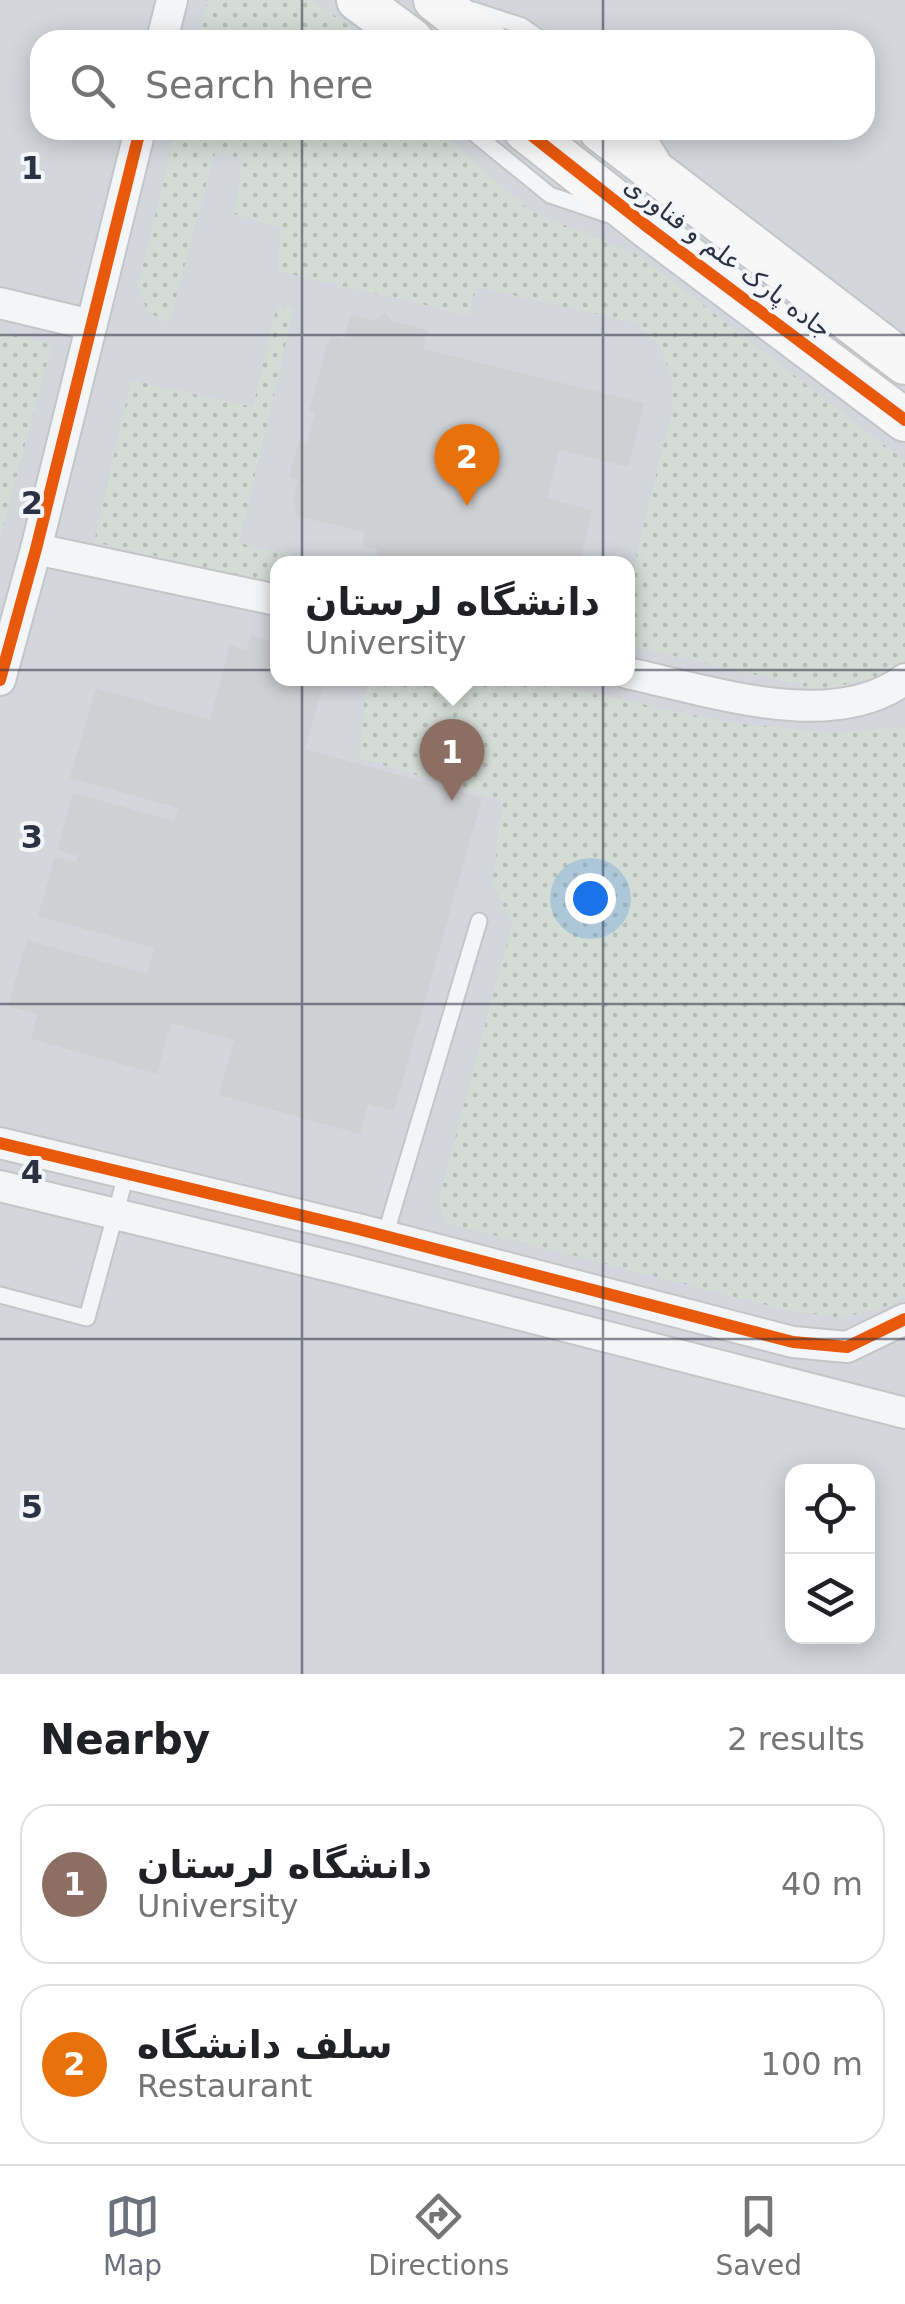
<!DOCTYPE html>
<meta charset="utf-8">
<style>
:root{--surface:#fff;--page:#f6f6f6;--text:#202124;--muted:#757577;--line:#e0e0e0;--accent:#6c717d}
body{margin:0;font-family:"DejaVu Sans",Vazirmatn,sans-serif;background:var(--page);color:var(--text)}
.controls{position:absolute;right:30px;bottom:30px;display:grid;overflow:hidden;border-radius:20px;box-shadow:0 5px 25px #0003}
.controls button{width:90px;height:90px;display:grid;place-items:center;padding:0;border:0;border-bottom:2px solid var(--line);background:var(--surface);color:var(--text);font:50px sans-serif}
.you{position:absolute;left:590px;top:898px;width:35px;height:35px;margin:-25px;border:8px solid #fff;border-radius:50%;background:#1a73e8;box-shadow:0 0 0 15px #1a73e833}
.badge{display:grid;place-items:center;width:65px;height:65px;border-radius:50%;background:var(--accent);color:#fff;font-size:32px;font-weight:700}
.pin{position:absolute;translate:-50% -82px;filter:drop-shadow(0 2px 5px #0008)}
.pin::after{content:'';position:absolute;top:52px;width:35px;height:30px;background:inherit;clip-path:polygon(0 0,100% 0,50% 100%)}
.popup{position:absolute;left:270px;top:556px;width:365px;height:130px;box-sizing:border-box;display:grid;place-content:center;border-radius:20px;background:var(--surface);filter:drop-shadow(0 2px 8px #0005);font-size:32px;white-space:nowrap;color:var(--muted)}
.popup b{font-size:38px;color:var(--text)}
.popup::after{content:'';position:absolute;left:50%;top:100%;margin-left:-20px;border:20px solid transparent;border-top-color:var(--surface)}
.list{margin:0;padding:0;list-style:none}
h2{display:flex;justify-content:space-between;align-items:center;height:130px;margin:0;padding:0 40px;font-size:42px}
h2 small{font-size:32px;font-weight:400;color:var(--muted)}
.list li{display:grid;grid-template-columns:65px 1fr auto;gap:30px;align-items:center;box-sizing:border-box;height:160px;margin:0 20px 20px;padding:0 20px;border:2px solid var(--line);border-radius:30px}
.list b{display:block;font-size:38px;white-space:nowrap}
.list p{margin:0;font-size:32px;white-space:nowrap;color:var(--muted)}
.list em{font-size:32px;font-style:normal;color:var(--muted)}
.icon{flex:none;width:55px;height:55px;fill:none;stroke:currentColor;stroke-width:2;stroke-linecap:round;stroke-linejoin:round}
.map{position:relative;flex:none;width:905px;height:1674px;overflow:hidden}
.search{position:absolute;background:var(--surface);box-shadow:0 5px 25px #0003;left:30px;right:30px;top:30px;height:110px;display:flex;align-items:center;gap:25px;box-sizing:border-box;padding:0 35px;border-radius:30px;color:var(--muted);font-size:38px}
.sheet{height:490px;background:var(--surface)}
nav{display:flex;justify-content:space-around;align-items:center;box-sizing:border-box;height:140px;border-top:2px solid var(--line);background:var(--surface);font-size:28px;color:var(--muted)}
nav a{display:grid;justify-items:center;gap:5px}
nav .on{color:var(--accent)}
.map>svg:first-child{display:block}
.built{fill:#d3d6dc;fill-rule:evenodd}
.grass{fill:url(#grass-dots)}
.building{fill:#cfd0d3}
.lines{fill:none;stroke-linecap:round;stroke-linejoin:round}
.lane-casing{stroke:#c3c5c7;stroke-width:19}
.street-casing{stroke:#c3c5c7;stroke-width:34}
.secondary-casing{stroke:#c3c5c7;stroke-width:46}
.lane{stroke:#f4f5f6;stroke-width:15}
.street{stroke:#f4f5f6;stroke-width:30}
.secondary{stroke:#f7f7f8;stroke-width:42}
.cycleway-casing{stroke:#f3f5f8;stroke-width:19}
.cycleway{stroke:#e8590c;stroke-width:12}
.grid{fill:none;stroke:#2b3243;stroke-width:2.5;stroke-opacity:0.55}
.labels{text-anchor:middle;stroke-width:8;stroke-linejoin:round;paint-order:stroke}
.street-label{font-size:25px;fill:#2b3243;stroke:#f3f5f8}
.grid-label{font-size:32px;text-anchor:middle;font-weight:bold;fill:#2b3243;stroke:#f3f5f8;stroke-width:8;stroke-linejoin:round;paint-order:stroke}
</style>
<div class="map">
<svg width="905" height="1674" viewBox="0 0 905 1674">
<defs>
<pattern id="grass-dots" width="8" height="8" patternUnits="userSpaceOnUse" patternTransform="scale(2.5)"><rect width="8" height="8" fill="#d4ddd5"/><path d="M2 2h.1M6 6h.1" fill="none" stroke="#b6beb8" stroke-width="1.8" stroke-linecap="round"/></pattern>
</defs>
<rect width="100%" height="100%" fill="#e5e7e9"/>
<path class="built" d="M0,0H905V1674H0ZM40,40H865V130H40ZM277,564H627V678H277ZM792,1472H868V1636H792Z"/>
<g class="grass">
<polygon points="208,0 312,0 370,40 198,40"/>
<polygon points="176,130 439,130 530,211 639,255 905,461 905,659 890,674 821,690 627,645 627,593 672,410 672,380 659,345 637,323 477,287 468,315 278,271 280,227 234,214 243,159 215,152 169,324 147,311 138,285"/>
<polygon points="277,305 294,309 239,543 327,563 277,564 277,584 94,542 131,380 253,407"/>
<polygon points="0,332 52,345 0,538"/>
<polygon points="366,679 527,679 725,722 833,733 905,727 905,1296 891,1305 841,1318 782,1309 446,1223 439,1199 512,923 492,884 503,801 360,758"/>
</g>
<g class="building">
<polygon points="386,313 391,321 428,330 423,349 644,403 628,467 559,450 547,498 593,510 579,564 391,564 376,560 378,550 362,546 365,532 297,516 293,500 298,480 289,477 299,440 307,442 315,412 309,411 330,335 344,339 351,315 374,321"/>
<polygon points="251,635 277,642 277,678 325,678 305,749 482,798 394,1111 368,1104 360,1134 219,1095 234,1040 171,1023 157,1074 31,1039 38,1014 8,1006 27,940 147,974 154,948 38,916 55,857 76,863 78,856 57,850 73,793 174,821 178,808 70,778 96,688 210,720 230,645 247,650"/>
</g>
<g class="lines">
<defs>
<g id="lane">
<polyline points="473,10 522,26 542,40"/>
<polyline points="470,130 550,195 609,215"/>
<polyline points="644,130 661,157"/>
<polyline points="385,1236 479,921"/>
<polyline points="0,1295 87,1318 126,1175"/>
</g>
<g id="street">
<polyline points="162,40 172,0"/>
<polyline points="0,303 91,325"/>
<polyline points="36,549 277,600"/>
<path d="M627,673C708,690 832,734 905,679"/>
<polyline points="0,680 36,549 140,130"/>
<polyline points="0,1143 358,1229 793,1342 847,1347 905,1319"/>
<polyline points="0,1186 346,1270 905,1413"/>
</g>
<g id="secondary">
<polyline points="358,0 412,40"/>
<polyline points="435,0 486,40"/>
<polyline points="525,130 649,228 905,420"/>
<polyline points="600,130 905,363"/>
</g>
</defs>
<use href="#lane" class="lane-casing"/>
<use href="#street" class="street-casing"/>
<use href="#secondary" class="secondary-casing"/>
<use href="#lane" class="lane"/>
<use href="#street" class="street"/>
<use href="#secondary" class="secondary"/>
<defs>
<g id="cycleway">
<polyline points="525,130 649,228 905,420"/>
<polyline points="0,680 36,549 140,130"/>
<polyline points="0,1143 358,1229 793,1342 847,1347 905,1319"/>
</g>
</defs>
<use href="#cycleway" class="cycleway-casing"/>
<use href="#cycleway" class="cycleway"/>
</g>
<path class="grid" d="M302,0V40M603,0V40M302,130V1674M603,130V1674M0,335H905M0,670H905M0,1004H905M0,1339H905"/>
<g class="labels">
<g class="street-label">
<text transform="translate(728 257) rotate(37)" y="9">جاده پارک علم و فناوری</text>
</g>
</g>
<g class="grid-label">
<text x="32" y="179">1</text>
<text x="32" y="514">2</text>
<text x="32" y="848">3</text>
<text x="32" y="1183">4</text>
<text x="32" y="1518">5</text>
</g>
</svg>
<div class="controls">
<button><svg class="icon" aria-label="locate" viewBox="0 0 24 24"><circle cx="12" cy="12" r="6"/><path d="M12 2v4M12 18v4M2 12h4M18 12h4"/></svg></button>
<button><svg class="icon" aria-label="layers" viewBox="0 0 24 24"><path d="M12 4l9 5-9 5-9-5zM3 14l9 5 9-5"/></svg></button>
</div>
<div class="you"></div>
<div class="pin badge" style="left:452px;top:801px;background:#8d6e63">1</div>
<div class="popup"><b>دانشگاه لرستان</b>University</div>
<div class="pin badge" style="left:467px;top:506px;background:#e8710a">2</div>
<div class="search"><svg class="icon" aria-label="search" viewBox="0 0 24 24"><circle cx="10" cy="10" r="6"/><path d="M15 15l6 6"/></svg>Search here</div>
</div>
<section class="sheet">
<h2>Nearby<small>2 results</small></h2>
<ul class="list">
<li><span class="badge" style="background:#8d6e63">1</span><div><b>دانشگاه لرستان</b><p>University</p></div><em>40 m</em></li>
<li><span class="badge" style="background:#e8710a">2</span><div><b>سلف دانشگاه</b><p>Restaurant</p></div><em>100 m</em></li>
</ul>
</section>
<nav>
<a class="on"><svg class="icon" aria-label="map" viewBox="0 0 24 24"><path d="M3 6l6-2 6 2 6-2v14l-6 2-6-2-6 2zM9 4v14M15 6v14"/></svg>Map</a>
<a><svg class="icon" aria-label="directions" viewBox="0 0 24 24"><path d="M12 3l9 9-9 9-9-9zM9 14v-3h6M13 9l2 2-2 2"/></svg>Directions</a>
<a><svg class="icon" aria-label="saved" viewBox="0 0 24 24"><path d="M7 4h10v16l-5-4-5 4z"/></svg>Saved</a>
</nav>
